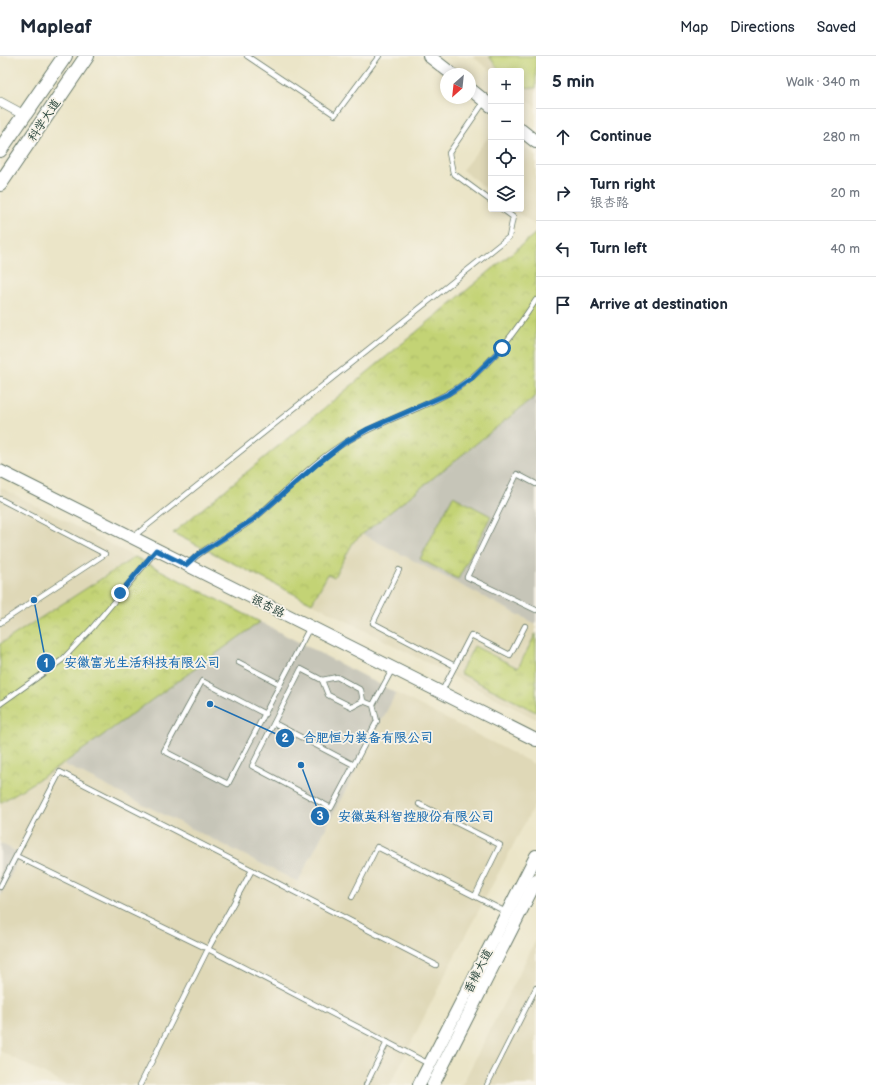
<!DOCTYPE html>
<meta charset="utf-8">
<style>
:root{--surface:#fff;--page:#f2f2f3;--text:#1f2937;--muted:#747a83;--line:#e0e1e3}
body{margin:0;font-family:"Balsamiq Sans","LXGW WenKai TC",sans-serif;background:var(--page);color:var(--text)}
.controls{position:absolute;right:12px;top:12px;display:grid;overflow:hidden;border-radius:4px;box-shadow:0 2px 10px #0003}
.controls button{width:36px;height:36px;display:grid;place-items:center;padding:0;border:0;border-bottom:1px solid var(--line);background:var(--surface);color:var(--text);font:20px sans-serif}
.compass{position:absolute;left:440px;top:12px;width:36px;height:36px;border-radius:50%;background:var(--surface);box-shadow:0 2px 10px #0003;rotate:207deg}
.stop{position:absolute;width:12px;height:12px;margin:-9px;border:3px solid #1f6fb2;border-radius:50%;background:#fff}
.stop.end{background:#1f6fb2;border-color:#fff;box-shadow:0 1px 4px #0008}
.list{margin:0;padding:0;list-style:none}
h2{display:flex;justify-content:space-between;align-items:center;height:52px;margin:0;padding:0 16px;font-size:17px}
h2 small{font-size:13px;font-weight:400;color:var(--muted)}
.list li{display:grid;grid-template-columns:26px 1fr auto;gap:12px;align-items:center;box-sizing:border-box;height:56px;padding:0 16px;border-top:1px solid var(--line)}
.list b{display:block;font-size:15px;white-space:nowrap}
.list p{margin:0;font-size:13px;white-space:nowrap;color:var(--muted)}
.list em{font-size:13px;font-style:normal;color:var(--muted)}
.icon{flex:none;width:22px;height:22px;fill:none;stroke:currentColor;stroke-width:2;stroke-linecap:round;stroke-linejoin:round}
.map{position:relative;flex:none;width:536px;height:1029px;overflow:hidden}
header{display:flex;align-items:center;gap:24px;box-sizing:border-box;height:56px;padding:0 20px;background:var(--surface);border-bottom:1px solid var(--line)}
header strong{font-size:19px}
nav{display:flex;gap:22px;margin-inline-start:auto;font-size:14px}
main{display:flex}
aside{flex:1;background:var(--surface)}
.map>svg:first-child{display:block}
.built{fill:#dfd8b7}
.industrial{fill:#c6c5b8}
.grass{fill:url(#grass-tufts);stroke:#718854}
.park{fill:url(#park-crowns);stroke:#718854}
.garden{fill:#c3d375;stroke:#718854}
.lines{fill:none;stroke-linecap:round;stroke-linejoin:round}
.lane-casing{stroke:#667868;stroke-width:6}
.street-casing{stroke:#667868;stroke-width:10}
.secondary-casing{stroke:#667868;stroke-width:14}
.primary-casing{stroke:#667868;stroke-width:16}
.lane{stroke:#fff;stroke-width:4.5}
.street{stroke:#fff;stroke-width:9}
.secondary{stroke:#fff;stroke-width:12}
.primary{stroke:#fff;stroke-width:14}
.route{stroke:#1f6fb2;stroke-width:5}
.labels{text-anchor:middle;stroke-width:3.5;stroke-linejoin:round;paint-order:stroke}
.street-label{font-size:12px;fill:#1f3d34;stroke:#f7f3e8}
.leader{fill:none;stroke:#1f6fb2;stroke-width:1.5}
.callout-dot{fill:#1f6fb2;stroke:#f7f3e8;stroke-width:1.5}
.mark-label{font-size:12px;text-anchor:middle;font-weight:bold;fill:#fff}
.callout-label{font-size:13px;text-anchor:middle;font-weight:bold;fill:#1f6fb2;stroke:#f7f3e8;stroke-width:3.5;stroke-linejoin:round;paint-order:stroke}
</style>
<header>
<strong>Mapleaf</strong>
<nav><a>Map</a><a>Directions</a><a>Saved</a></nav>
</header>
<main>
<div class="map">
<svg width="536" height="1029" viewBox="0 0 536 1029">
<defs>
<pattern id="grass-tufts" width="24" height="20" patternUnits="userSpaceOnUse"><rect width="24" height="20" fill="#c3d375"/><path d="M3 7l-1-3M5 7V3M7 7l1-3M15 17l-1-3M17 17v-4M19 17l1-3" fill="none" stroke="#a7b666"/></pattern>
<pattern id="park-crowns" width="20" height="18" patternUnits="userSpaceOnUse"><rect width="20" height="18" fill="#c3d375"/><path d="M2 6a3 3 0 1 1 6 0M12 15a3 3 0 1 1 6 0" fill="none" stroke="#a7b666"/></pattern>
</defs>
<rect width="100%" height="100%" fill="#f7f3e8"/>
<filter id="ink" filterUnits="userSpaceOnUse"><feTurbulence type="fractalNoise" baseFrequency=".025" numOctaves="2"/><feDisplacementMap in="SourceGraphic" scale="8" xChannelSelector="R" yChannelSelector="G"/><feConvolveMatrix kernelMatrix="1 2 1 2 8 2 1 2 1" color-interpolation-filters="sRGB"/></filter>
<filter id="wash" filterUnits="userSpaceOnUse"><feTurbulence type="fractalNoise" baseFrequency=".012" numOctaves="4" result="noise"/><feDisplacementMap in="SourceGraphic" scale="16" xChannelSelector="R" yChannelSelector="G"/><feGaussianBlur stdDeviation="0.9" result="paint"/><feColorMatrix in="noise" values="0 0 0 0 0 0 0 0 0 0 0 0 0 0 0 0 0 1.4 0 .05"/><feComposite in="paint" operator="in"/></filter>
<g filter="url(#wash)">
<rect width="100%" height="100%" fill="#ebe5c8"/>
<g class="built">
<polygon points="472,0 536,0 536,51 521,39 521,15 491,15"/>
<polygon points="491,78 491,136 462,114"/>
<polygon points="521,88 536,100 536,170 513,153 521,153"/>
<polygon points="0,431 135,501 0,588"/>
<polygon points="362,478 536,568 536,663 312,547 328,518 335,521 354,485"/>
<polygon points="396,637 536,709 536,746 452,905 390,1029 66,1029 0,995 0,841 21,798 0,787 0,747 63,708 298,826"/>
<polygon points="536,884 536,1029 462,1029"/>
</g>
<g class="industrial">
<polygon points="536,340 536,568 362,478"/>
<polygon points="260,566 396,637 298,826 63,708"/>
<polygon points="0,787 21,798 0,841"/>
</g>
<g class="grass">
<polygon points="453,440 491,460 458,523 420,503"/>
<polygon points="536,577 536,656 460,617 474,590 518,612"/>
</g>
<g class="park">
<polygon points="536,177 536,340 354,485 334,521 328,518 312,547 173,477"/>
<polygon points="135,501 260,566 63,708 0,747 0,588"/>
</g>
<polygon class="garden" points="489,0 536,0 536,32 521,31 521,15 500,15"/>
</g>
<g filter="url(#ink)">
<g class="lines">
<defs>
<g id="lane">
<polyline points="247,0 335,59 379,0"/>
<polyline points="484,46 449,97 453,117 491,145"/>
<polyline points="536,428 517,418 467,521 536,554"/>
<polyline points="0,443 105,498 0,567"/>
<polyline points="133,481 509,181 513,161 502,153"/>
<path d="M188,508C207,488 234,479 255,462C285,437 312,406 346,386C378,366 414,356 447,338C486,317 513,279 536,244"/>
<polyline points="399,514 373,567 455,610"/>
<polyline points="238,606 280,628"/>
<polyline points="322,624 328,639 352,651 363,645"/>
<polyline points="442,635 471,579 510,599 525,570"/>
<polyline points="0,648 62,604 92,572 156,495"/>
<polyline points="373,649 363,645 361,634 337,621 322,624 301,613 252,710 331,752 377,665 373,649 393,612"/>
<polyline points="265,658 202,625 164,695 228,728 310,571"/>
<polyline points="274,667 354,709"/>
<polyline points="419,748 500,789 475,840"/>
<polyline points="252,814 436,909"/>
<polyline points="0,831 16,800 208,893 252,814 60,716 16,800"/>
<polyline points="352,841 377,791 506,856"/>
<polyline points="140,1029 208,893 429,1008"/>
<polyline points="366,1029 387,986"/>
<polyline points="487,1029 536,932"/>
</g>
<polyline id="street" points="0,46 24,59"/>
<g id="secondary">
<polyline points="429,0 452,18"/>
<polyline points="470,33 491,50"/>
<polyline points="521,74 536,86"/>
<polyline points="0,415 536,684"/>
<polyline points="419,1029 536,800"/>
<polyline points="433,1029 536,825"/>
</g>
<g id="primary">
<polyline points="0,94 65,0"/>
<polyline points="0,128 87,0"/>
</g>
</defs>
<use href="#lane" class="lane-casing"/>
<use href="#street" class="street-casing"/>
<use href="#secondary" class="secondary-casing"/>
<use href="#primary" class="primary-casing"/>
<use href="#lane" class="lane"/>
<use href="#street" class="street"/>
<use href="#secondary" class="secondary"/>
<use href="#primary" class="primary"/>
</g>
</g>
<g class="lines" filter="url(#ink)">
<polyline class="route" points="120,537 156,494 186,509 197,499 254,463 316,409 344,387 368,373 448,338 472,322 502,292"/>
</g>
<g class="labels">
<g class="street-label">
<text transform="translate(44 64) rotate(-56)" y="4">科学大道</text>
<text transform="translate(268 550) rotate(27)" y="4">银杏路</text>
<text transform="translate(478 915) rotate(-63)" y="4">香樟大道</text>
</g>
</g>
<path class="leader" d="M34 544L46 607M210 648L285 682M301 709L320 760"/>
<g class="callout-dot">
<circle cx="34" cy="544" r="4"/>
<circle cx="210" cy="648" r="4"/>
<circle cx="301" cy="709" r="4"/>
<circle cx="46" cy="607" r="10"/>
<circle cx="285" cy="682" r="10"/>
<circle cx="320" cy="760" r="10"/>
</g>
<g class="mark-label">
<text x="46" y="611">1</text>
<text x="285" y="686">2</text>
<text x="320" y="764">3</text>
</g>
<g class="callout-label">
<text x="142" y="611">安徽富光生活科技有限公司</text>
<text x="368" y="686">合肥恒力装备有限公司</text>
<text x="416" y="765">安徽英科智控股份有限公司</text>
</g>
</svg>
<div class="controls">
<button>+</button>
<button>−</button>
<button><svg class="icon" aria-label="locate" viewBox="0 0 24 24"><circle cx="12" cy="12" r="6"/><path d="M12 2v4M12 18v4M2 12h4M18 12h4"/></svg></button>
<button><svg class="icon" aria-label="layers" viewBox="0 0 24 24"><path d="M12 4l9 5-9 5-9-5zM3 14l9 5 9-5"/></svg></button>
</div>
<svg class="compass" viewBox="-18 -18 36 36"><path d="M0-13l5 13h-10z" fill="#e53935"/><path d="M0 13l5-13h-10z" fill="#747a83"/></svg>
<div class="stop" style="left:502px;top:292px"></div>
<div class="stop end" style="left:120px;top:537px"></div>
</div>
<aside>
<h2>5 min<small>Walk · 340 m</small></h2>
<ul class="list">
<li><svg class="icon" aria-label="ahead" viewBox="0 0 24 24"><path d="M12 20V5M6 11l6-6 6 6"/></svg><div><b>Continue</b></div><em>280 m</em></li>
<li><svg class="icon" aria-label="right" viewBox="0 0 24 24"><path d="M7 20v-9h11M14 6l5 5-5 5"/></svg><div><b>Turn right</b><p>银杏路</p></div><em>20 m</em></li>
<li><svg class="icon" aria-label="left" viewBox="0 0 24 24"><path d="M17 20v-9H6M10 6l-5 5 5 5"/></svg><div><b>Turn left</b></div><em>40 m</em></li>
<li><svg class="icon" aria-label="arrive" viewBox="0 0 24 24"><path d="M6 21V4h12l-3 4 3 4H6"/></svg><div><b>Arrive at destination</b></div></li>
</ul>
</aside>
</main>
